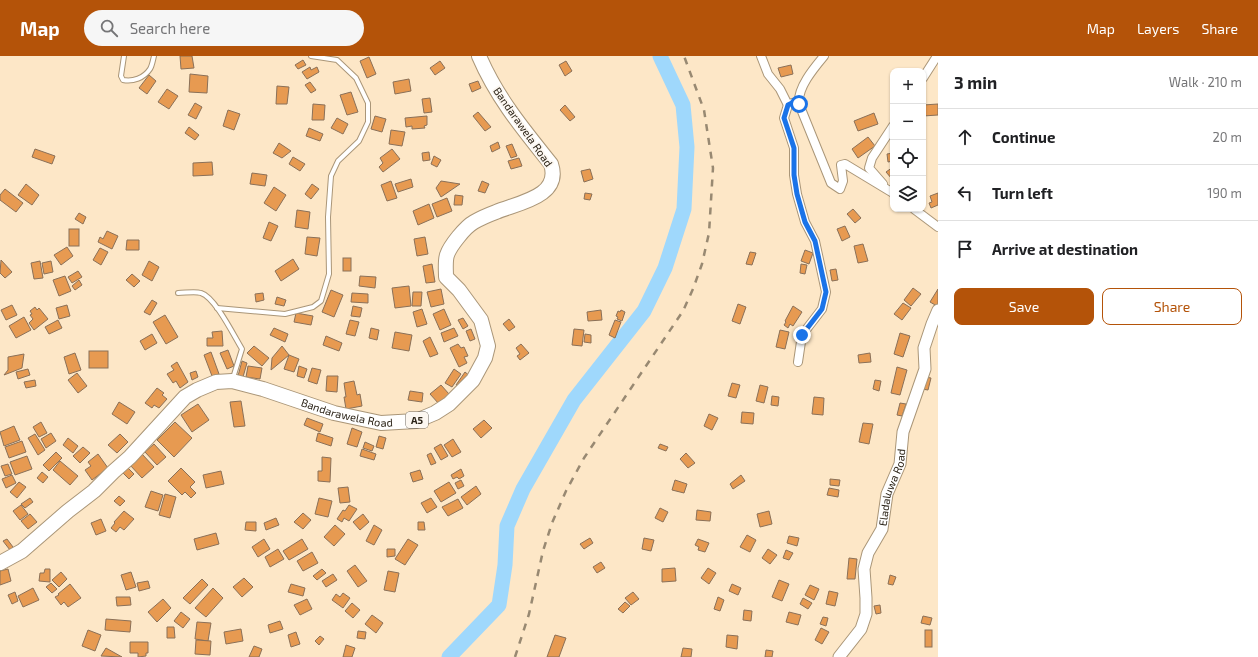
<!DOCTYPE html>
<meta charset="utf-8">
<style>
:root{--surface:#fff;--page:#f6f6f6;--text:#202124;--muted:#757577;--line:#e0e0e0;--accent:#b45309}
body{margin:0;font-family:"Exo 2",sans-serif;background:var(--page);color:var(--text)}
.controls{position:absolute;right:12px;top:12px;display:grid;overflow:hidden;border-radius:8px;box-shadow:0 1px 3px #0004}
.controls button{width:36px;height:36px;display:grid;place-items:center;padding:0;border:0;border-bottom:1px solid var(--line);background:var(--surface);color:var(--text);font:20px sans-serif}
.stop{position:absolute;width:12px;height:12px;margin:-9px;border:3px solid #1a73e8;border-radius:50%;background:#fff}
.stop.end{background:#1a73e8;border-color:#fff;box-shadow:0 1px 4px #0008}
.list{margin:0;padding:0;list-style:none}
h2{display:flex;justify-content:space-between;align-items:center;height:52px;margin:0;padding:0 16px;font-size:17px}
h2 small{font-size:13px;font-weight:400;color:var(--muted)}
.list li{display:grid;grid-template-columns:26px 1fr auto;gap:12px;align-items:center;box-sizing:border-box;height:56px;padding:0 16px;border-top:1px solid var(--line)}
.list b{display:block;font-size:15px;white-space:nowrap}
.list em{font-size:13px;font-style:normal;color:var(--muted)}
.actions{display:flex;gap:8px;padding:12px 16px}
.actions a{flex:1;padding:9px 0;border:1px solid var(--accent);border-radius:8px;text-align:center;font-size:14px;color:var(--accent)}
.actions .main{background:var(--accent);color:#fff}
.icon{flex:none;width:22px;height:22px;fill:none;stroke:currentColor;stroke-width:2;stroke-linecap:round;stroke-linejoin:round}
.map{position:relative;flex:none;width:938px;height:601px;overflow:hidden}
header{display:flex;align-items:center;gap:24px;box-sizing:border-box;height:56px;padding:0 20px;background:var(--accent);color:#fff}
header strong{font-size:19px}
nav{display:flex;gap:22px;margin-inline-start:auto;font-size:14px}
.search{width:280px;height:36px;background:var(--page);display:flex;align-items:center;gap:10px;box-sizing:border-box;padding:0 14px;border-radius:22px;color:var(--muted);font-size:15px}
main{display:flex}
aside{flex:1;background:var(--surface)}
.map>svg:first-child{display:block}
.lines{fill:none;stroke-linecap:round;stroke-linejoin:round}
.river{stroke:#9fd8fc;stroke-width:15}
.building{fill:#e79a51;stroke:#8a7058}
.service-casing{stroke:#aa9678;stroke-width:6}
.minor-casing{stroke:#aa9678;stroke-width:10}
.tertiary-casing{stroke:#aa9678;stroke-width:13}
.trunk-casing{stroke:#aa9678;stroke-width:16}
.service{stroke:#fff;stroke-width:4}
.minor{stroke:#fff;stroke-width:8}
.tertiary{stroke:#fff;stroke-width:11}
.trunk{stroke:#fff;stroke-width:14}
.rail{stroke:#988972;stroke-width:2.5;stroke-dasharray:7 7;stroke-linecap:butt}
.route{stroke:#1a73e8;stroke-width:5}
.labels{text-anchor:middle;stroke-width:3.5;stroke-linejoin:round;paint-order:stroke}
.shield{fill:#fcf7f1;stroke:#6a6358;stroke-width:1}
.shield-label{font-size:10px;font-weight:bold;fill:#2b2317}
.street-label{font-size:11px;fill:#2b2317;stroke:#fcf7f1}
</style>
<header>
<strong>Map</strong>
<div class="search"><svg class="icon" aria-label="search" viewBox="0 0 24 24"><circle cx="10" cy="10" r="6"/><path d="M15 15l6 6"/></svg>Search here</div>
<nav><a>Map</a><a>Layers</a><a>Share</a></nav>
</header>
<main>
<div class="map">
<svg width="938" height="601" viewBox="0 0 938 601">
<rect width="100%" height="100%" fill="#fde7c7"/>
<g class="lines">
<polyline class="river" points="449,601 499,549 505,509 507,470 523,433 574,344 644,255 665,212 684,153 687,91 683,49 660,0"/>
</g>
<g class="building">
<polygon points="180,0 192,0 194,12 181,13"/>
<polygon points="369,1 376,18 367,22 360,5"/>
<polygon points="303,4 306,9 298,13 295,9"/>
<polygon points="440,5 445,12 435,19 430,12"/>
<polygon points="566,5 572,15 565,20 559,9"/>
<polygon points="791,9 793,18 781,21 778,12"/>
<polygon points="310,11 311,14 317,11 319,16 307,23 302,16"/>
<polygon points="190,18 208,20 207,37 189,36"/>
<polygon points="149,19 156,25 147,38 139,32"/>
<polygon points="409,23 411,35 395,38 393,26"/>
<polygon points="478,25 481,32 472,36 469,28"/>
<polygon points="310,26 316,34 311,37 305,29"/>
<polygon points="277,30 289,31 287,48 276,48"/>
<polygon points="167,33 178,40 169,53 158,46"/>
<polygon points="351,36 358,56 347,59 340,39"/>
<polygon points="430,42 432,56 424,57 422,43"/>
<polygon points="195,47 202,51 196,63 188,59"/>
<polygon points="313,48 325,49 324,64 312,64"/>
<polygon points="938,48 938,59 923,60 923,49"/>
<polygon points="565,49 575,61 570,65 560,54"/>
<polygon points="228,54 240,58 234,74 223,70"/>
<polygon points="478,56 491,71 485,75 473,60"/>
<polygon points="874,57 878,68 858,75 854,65"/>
<polygon points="375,60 386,63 382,76 371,73"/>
<polygon points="427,60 427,69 424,70 425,72 412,73 412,70 406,71 405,62"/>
<polygon points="337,62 348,68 343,78 331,72"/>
<polygon points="189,71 199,79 195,84 185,77"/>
<polygon points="309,72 323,78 320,85 306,80"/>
<polygon points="391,74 405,76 402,90 389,88"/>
<polygon points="868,81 875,90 858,102 852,93"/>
<polygon points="498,86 500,92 492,96 490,90"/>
<polygon points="279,87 291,95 282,102 273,97"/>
<polygon points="512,88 517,100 511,102 506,90"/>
<polygon points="35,93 55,100 52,108 32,101"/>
<polygon points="392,93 400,103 383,116 379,111 383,107 380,102"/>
<polygon points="429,96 430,104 423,105 422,97"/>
<polygon points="893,97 893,105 888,106 887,98"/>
<polygon points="434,100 441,104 437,111 431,108"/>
<polygon points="293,101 305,108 300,115 289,108"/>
<polygon points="519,102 522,110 511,113 508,105"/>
<polygon points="212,106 213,119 193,120 193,107"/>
<polygon points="893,111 893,122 892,123 886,116"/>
<polygon points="590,113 593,123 584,126 581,115"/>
<polygon points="252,117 267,119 265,130 250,128"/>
<polygon points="411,123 413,131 398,136 395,128"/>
<polygon points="391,125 397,142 387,145 381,129"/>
<polygon points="441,125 460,128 441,141 436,132"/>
<polygon points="482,125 489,128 485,137 478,135"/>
<polygon points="26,128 39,139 32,149 18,139"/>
<polygon points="312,128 319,133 311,143 305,138"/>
<polygon points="274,131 286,139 276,155 264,147"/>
<polygon points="5,133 23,147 16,156 0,144 0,139"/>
<polygon points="585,137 592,138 590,144 584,143"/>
<polygon points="938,137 938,149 931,152 929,147 932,146 930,140"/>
<polygon points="455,139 463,140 462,149 454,149"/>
<polygon points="447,142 452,155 437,161 432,148"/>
<polygon points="429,148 434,162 418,169 413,155"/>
<polygon points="853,153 861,162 855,167 847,158"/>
<polygon points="297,154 310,156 308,173 295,171"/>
<polygon points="79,157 86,161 83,168 75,163"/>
<polygon points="269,166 278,170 271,185 263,182"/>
<polygon points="845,170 850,181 842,185 837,173"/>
<rect x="69" y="173" width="10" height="17"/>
<polygon points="107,175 118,180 112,193 98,186 100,181 103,183"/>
<polygon points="307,181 320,182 317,200 305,198"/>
<polygon points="425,181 428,198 417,200 414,183"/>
<polygon points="127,184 139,184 139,194 126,194"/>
<polygon points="863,188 868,205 858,207 854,190"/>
<polygon points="67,191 73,200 61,209 54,199"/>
<polygon points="100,192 108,196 101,209 93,204"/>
<polygon points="805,194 813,197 809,208 801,205"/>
<polygon points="750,196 756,197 752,209 746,208"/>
<rect x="343" y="202" width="8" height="13"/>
<polygon points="293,203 299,213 281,225 275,215"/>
<polygon points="1,204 12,216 5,222 0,217"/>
<polygon points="40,205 43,222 34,223 31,207"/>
<polygon points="51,205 53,216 44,218 42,207"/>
<polygon points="149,205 159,211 152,225 142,219"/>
<polygon points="432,208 435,226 426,227 423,210"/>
<polygon points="801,208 807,209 805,218 800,217"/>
<polygon points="836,213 838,224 832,225 830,214"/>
<polygon points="78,215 82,221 72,227 68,221"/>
<polygon points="132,218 140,225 134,231 126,224"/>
<polygon points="65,220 71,235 59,240 53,224"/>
<polygon points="360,220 376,221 375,232 359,230"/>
<polygon points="79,224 82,229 75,234 72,230"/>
<polygon points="409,230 411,250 395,252 392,232"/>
<polygon points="913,232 921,238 911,250 904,244"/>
<polygon points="441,233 444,248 431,251 427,236"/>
<polygon points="938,233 938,248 937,250 930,246"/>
<polygon points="331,234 343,239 334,261 322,256"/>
<polygon points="413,236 422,236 421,250 412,250"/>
<polygon points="263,237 264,244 256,246 255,238"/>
<polygon points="352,237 368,238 368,247 351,246"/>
<polygon points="277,241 286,244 284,250 275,248"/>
<polygon points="152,244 157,247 150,259 144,256"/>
<polygon points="903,247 911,252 902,264 894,258"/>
<polygon points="738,248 746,251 740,268 732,265"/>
<polygon points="12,249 17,259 6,264 1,254"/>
<polygon points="67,249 70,260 59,263 56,252"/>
<polygon points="353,250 362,252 360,261 351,260"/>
<polygon points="793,250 802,256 793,270 790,268 788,272 784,269 786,266 785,265"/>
<polygon points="35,251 37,254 39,252 48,263 34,274 29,267 33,263 30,259 32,258 30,255"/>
<polygon points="422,253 427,268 417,271 413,256"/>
<polygon points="444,253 451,269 440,274 433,258"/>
<polygon points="601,254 602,264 588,265 587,256"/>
<polygon points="621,254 625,256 622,265 617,263 618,261 616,260 618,255 620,256"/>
<polygon points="296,257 313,260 311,269 294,266"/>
<polygon points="165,259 178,281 166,288 153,266"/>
<polygon points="24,261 31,274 16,282 9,270"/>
<polygon points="463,262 468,270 463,273 458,264"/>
<polygon points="509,263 515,271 509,275 503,268"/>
<polygon points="58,264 62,272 49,278 45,271"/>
<polygon points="350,264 359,266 355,280 346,278"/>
<polygon points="615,264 621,266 615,282 609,279"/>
<polygon points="274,272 288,278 285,286 270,279"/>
<polygon points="371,272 379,274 377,284 369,282"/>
<polygon points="454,272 458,280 444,286 441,277"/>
<polygon points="471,273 475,283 470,285 466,275"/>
<polygon points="574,273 584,274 582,290 572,289"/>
<polygon points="780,274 789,276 785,293 776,291"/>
<polygon points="222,275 223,290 207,290 207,282 213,282 212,276"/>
<polygon points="395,276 412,279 409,295 392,292"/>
<polygon points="900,277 910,280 903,301 894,298"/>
<polygon points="152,278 157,287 145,294 140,285"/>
<polygon points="585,278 591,279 591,287 584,286"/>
<polygon points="326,280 342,287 339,295 323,289"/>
<polygon points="430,281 438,298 430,301 423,285"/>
<polygon points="458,288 461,292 464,291 468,300 464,301 467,307 459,311 450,292"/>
<polygon points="521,288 529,297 520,304 517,300 520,298 516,292"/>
<polygon points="254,290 269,302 262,310 247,297"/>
<polygon points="282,290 289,299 271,314 272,302"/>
<polygon points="228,294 234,310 227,313 220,297"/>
<rect x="89" y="295" width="19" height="17"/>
<polygon points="211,296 219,318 212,320 204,299"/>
<polygon points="75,297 81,314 69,318 64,301"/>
<polygon points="870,297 871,306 859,307 858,299"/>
<polygon points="24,298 22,312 4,319 8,314 8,301"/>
<polygon points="289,299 299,303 294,316 284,313"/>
<polygon points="242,305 247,307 243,321 238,320"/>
<polygon points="177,306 188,326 180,332 176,325 173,327 167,318 174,314 171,310"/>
<polygon points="248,310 262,312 260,323 246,321"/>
<polygon points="299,310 307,313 304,322 297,320"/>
<polygon points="897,311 907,314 900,339 891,337"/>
<polygon points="312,312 321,314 317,328 308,325"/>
<polygon points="28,313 30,319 18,323 16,316"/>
<polygon points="454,313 461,318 452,331 445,327"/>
<polygon points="196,315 198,321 192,324 190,317"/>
<polygon points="465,316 471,321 462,333 456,329"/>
<polygon points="77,317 87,330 78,337 68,324"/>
<polygon points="327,320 338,320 337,336 326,335"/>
<polygon points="925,321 931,322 928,334 922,333"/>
<polygon points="35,324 36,330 26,332 24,326"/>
<polygon points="875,324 881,325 879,335 873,333"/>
<polygon points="354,325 357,339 360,338 362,350 346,353 344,341 346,341 344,327"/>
<polygon points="732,327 740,329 736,342 728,340"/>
<polygon points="441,329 449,338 439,348 430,338"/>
<polygon points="760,329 768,331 764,347 756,345"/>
<polygon points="157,332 164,337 162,339 167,343 159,352 154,349 152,352 145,347"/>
<polygon points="410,335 423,337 422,346 408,344"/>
<polygon points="772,340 779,341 778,350 771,349"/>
<polygon points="814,341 824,342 823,359 812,358"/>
<polygon points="241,345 245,370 234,371 230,346"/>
<polygon points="119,346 135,356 127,368 112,358"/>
<polygon points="900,347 906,348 902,360 897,359"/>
<polygon points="198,348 209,364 192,376 181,359"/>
<polygon points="742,356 754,357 753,368 741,367"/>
<polygon points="709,358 718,362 712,374 704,370"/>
<polygon points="307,362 323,368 320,376 304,369"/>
<polygon points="484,364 492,372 481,382 473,373"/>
<polygon points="41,366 47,377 39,381 33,371"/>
<polygon points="175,366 192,382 174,401 157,384"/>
<polygon points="863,367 873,368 869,388 859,386"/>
<polygon points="14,370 20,384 4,390 0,376"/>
<polygon points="352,372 362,376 357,391 347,388"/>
<polygon points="51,377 56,385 46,392 41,383"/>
<polygon points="318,377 333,382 331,390 316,385"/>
<polygon points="35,378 45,394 38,399 28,382"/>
<polygon points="120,378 128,386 117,397 108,389"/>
<polygon points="379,380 386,382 383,393 376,391"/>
<polygon points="68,382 78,390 73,397 63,389"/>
<polygon points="453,383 461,396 452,401 444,389"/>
<polygon points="22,385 26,396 9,402 5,391"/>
<polygon points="365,386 374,390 372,395 363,392"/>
<polygon points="154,388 166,401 157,409 145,396"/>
<polygon points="441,388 448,400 441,404 434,392"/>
<polygon points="660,388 668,391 666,395 658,392"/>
<polygon points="83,391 90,397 80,407 73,400"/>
<polygon points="362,393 376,398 374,404 360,400"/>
<polygon points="56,396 62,402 49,415 43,409"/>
<polygon points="431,397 436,407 431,409 427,399"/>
<polygon points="686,397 695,407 688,412 680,403"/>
<polygon points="98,398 108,412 92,424 85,414 91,410 88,406"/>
<polygon points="142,398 154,411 142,422 130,409"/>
<polygon points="27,400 32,413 15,419 10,406"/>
<polygon points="322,401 331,402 330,426 318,425 318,415 322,415"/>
<polygon points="60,405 78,420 70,429 53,414"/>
<polygon points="8,408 12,418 5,420 1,410"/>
<polygon points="127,411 134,418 129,423 122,416"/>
<polygon points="181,412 195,426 190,431 196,437 191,442 185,436 182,439 168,425"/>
<polygon points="461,413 464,420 459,423 457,421 453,423 451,419"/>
<polygon points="420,414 423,423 413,426 410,417"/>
<polygon points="221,415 224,428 206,432 203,419"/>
<polygon points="42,416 48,421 43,427 37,422"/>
<polygon points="12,419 16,427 6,432 2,423"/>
<polygon points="741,419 745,425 733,433 730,428"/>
<polygon points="830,423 840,424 839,430 830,429"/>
<polygon points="461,424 464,430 458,433 455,427"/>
<polygon points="675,424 687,428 684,437 672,434"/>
<polygon points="19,426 26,431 17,442 10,436"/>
<polygon points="449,426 456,437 441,446 434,435"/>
<polygon points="476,430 481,438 467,449 461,441"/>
<polygon points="348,431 350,446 340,447 338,432"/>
<polygon points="829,432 839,434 838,441 827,439"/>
<polygon points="151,435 163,439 158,455 145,451"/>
<polygon points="165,438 176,441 170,462 159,459"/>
<polygon points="119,440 125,445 120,450 114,445"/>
<polygon points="30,442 33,446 25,452 21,448"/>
<polygon points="319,442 332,445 328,461 315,458"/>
<polygon points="431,442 437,451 427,457 421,447"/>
<polygon points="458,443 463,452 448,460 442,451"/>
<polygon points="21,449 28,458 20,464 13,455"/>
<polygon points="349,449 357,453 349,465 344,462 342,466 337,463 343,454 345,455"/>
<polygon points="660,452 668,456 663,466 655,462"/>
<polygon points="697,454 711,456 710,465 696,464"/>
<polygon points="124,455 134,463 124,474 120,471 116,476 111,472 115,467 114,466"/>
<polygon points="769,455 772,468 760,471 757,458"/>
<polygon points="303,457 311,464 303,473 294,466"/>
<polygon points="30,458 37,466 28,473 21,465"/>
<polygon points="363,458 369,466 360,474 353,466"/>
<polygon points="276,462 279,469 266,474 264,467"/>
<polygon points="101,463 106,475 96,479 91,467"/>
<polygon points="246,466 256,466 256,475 245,474"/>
<polygon points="418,466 424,466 425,474 418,474"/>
<polygon points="335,469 345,478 334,490 324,481"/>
<polygon points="374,469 382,474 374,489 366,485"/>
<polygon points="216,477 219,488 197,494 194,483"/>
<polygon points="747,479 756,484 750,496 740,491"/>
<polygon points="789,480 799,482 797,490 787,487"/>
<polygon points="590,482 593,487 584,493 580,488"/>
<polygon points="644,482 654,484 651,495 642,493"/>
<polygon points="7,483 13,491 10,494 3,485"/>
<polygon points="264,483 270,493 258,501 252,491"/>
<polygon points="302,483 308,493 289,504 283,495"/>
<polygon points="408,483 418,489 405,509 395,503"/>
<polygon points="698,483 709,487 705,496 698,494 699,491 695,489"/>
<polygon points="278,493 284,503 270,511 265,501"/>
<polygon points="387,493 395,493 395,500 387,501"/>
<polygon points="768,493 777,499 770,508 762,502"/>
<polygon points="786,494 793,497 789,504 783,502"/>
<polygon points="312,496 318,507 303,515 297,505"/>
<polygon points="849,502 857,503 855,523 847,523"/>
<polygon points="601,506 605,512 597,517 593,511"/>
<polygon points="355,509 367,525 358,531 347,515"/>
<polygon points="675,512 676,525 662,526 662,513"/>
<polygon points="708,512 716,517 709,528 701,522"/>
<polygon points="8,513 11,525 0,529 0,515"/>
<polygon points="45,513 50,513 50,526 39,525 40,517 44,517"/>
<polygon points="322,513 326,517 317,524 313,520"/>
<polygon points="388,515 399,517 395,536 384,534"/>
<polygon points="61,516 67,523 59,531 52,524"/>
<polygon points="131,516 136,531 126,534 121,519"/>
<polygon points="333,518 337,524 326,531 322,525"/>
<polygon points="890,519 896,521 893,529 888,528"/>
<polygon points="244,522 253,531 242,541 233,531"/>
<polygon points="202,523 208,529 190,548 183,542"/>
<polygon points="779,524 789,528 782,545 772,541"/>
<polygon points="148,525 150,532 139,535 137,527"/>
<polygon points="51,527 57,533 52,537 46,531"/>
<polygon points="70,528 81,542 68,551 64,546 61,549 55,541 59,539 58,538"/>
<polygon points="291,528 305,532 303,540 288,536"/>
<polygon points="732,528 741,532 738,539 729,535"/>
<polygon points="810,529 819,533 814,544 805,539"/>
<polygon points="33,532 39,544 23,551 18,540"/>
<polygon points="213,532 223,542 206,561 195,552"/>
<polygon points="829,535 838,537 835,550 826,548"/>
<polygon points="15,536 18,545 12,548 8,539"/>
<polygon points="633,536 639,543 631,549 625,542"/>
<polygon points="343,537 350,542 343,552 332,544 336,538 340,541"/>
<polygon points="116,541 130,541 131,549 117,550"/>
<polygon points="718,541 724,544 720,555 714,553"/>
<polygon points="803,542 812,547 808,553 800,548"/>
<polygon points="163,543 171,552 157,566 148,556"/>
<polygon points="307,543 312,553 300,559 294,549"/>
<polygon points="625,546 630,550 623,557 618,553"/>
<polygon points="352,547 360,554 353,562 345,555"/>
<polygon points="880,549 881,557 876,558 874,550"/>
<polygon points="744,554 752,555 751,565 743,564"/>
<polygon points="181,556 190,563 183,572 174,565"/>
<polygon points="789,556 801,559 798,569 786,566"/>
<polygon points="372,559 383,567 376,577 365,568"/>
<polygon points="923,560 932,562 930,569 921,567"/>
<polygon points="823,561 828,562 826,570 820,568"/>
<polygon points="106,563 131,565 130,576 105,574"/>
<polygon points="280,565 283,573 270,577 268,569"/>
<polygon points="197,566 211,567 208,585 195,583"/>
<polygon points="167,571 174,571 175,582 167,582"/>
<polygon points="821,572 829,576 822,588 815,584"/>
<polygon points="241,573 243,585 226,588 224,576"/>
<polygon points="88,574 101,579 95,595 82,590"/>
<rect x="925" y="574" width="7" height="17"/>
<polygon points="358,575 366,576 365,583 357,582"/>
<polygon points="296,576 300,588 291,591 288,579"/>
<polygon points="555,579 566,582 559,601 547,601"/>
<polygon points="727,579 738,580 737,593 726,591"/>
<polygon points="320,580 324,583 319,589 315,585"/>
<polygon points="196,584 211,585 210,599 195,598"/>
<polygon points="130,586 148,586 148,597 146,597 146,600 138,601 138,597 130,597"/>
<polygon points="346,589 355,592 352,601 343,601"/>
<polygon points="254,590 262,593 259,601 249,601"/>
<polygon points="106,592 122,601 101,600"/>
<polygon points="683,592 692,593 691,601 681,601"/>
<polygon points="766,594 773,595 772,601 765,601"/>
</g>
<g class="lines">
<defs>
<g id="service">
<path d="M124,0L121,20L123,24C133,26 144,22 150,13C152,10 153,4 154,0"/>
<path d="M178,237C185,237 195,235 201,237C215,241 234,280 242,293L233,322"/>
<polyline points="217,252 285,258 313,251 321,245 329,218 328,161 331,120 338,105 359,85 368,66 368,47 356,22 337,4 311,0"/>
</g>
<g id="minor">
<polyline points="761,0 768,18 780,33 788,49"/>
<path d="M824,0C814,12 797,32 799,48L831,127L840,133L843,125L841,109L845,108L893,137"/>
<polyline points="923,22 937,0"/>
<polyline points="883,128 869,112 872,102 893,70"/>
<polyline points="914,153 938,171"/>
<polyline points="798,306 802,279 822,253 826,236 815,185 805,166 797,138 794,119 794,92 784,62 788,49 792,47 799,48"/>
</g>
<g id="tertiary">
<path id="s1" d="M839,601L861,573L866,558V542L864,513L868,497L882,473L887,438L900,408L903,376L925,313L924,292L932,268L938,254"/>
</g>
<g id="trunk">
<path id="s2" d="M0,507L22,495L68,455L94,435L113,416L130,401L185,341L197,334L216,326L232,325L263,333L334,357L381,367L416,365L435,357L449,348L473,324L485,302L488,290L481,264L459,234L446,221C446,214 445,205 447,199C450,190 465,171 474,166C481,162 488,159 496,156C517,147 562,141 551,108C523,73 497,42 479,0"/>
</g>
</defs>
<use href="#service" class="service-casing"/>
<use href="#minor" class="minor-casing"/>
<use href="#tertiary" class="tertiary-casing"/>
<use href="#trunk" class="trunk-casing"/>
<use href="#service" class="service"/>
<use href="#minor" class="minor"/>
<use href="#tertiary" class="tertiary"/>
<use href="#trunk" class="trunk"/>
<polyline class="rail" points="515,601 529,558 543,495 552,467 566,435 584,402 683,255 693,233 702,208 709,177 713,112 704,54 684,0"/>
</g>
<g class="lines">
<polyline class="route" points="799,48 792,47 788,49 784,62 794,92 794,119 797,138 805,166 815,185 826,236 822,253 802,279"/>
</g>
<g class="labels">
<rect class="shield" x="406" y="356" width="22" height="16" rx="3"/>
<g class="shield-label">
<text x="417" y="368">A5</text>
</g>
<g class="street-label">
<text transform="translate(523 71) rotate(55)" y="4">Bandarawela Road</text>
<text dy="4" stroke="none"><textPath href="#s2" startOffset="420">Bandarawela Road</textPath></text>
<text dy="4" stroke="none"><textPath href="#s1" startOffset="184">Eladaluwa Road</textPath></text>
</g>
</g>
</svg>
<div class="controls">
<button>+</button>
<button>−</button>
<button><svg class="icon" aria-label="locate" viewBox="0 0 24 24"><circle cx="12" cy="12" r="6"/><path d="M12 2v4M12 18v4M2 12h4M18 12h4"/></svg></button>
<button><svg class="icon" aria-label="layers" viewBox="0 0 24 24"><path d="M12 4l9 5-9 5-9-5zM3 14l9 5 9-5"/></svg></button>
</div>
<div class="stop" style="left:799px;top:48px"></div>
<div class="stop end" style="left:802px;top:279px"></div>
</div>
<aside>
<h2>3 min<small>Walk · 210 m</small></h2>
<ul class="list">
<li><svg class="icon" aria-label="ahead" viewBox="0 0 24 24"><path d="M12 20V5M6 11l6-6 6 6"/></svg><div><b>Continue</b></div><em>20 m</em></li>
<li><svg class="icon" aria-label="left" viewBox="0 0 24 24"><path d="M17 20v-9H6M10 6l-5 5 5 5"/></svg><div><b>Turn left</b></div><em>190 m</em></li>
<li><svg class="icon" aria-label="arrive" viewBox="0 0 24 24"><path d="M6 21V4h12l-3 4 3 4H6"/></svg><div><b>Arrive at destination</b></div></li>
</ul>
<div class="actions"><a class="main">Save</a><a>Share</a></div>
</aside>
</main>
